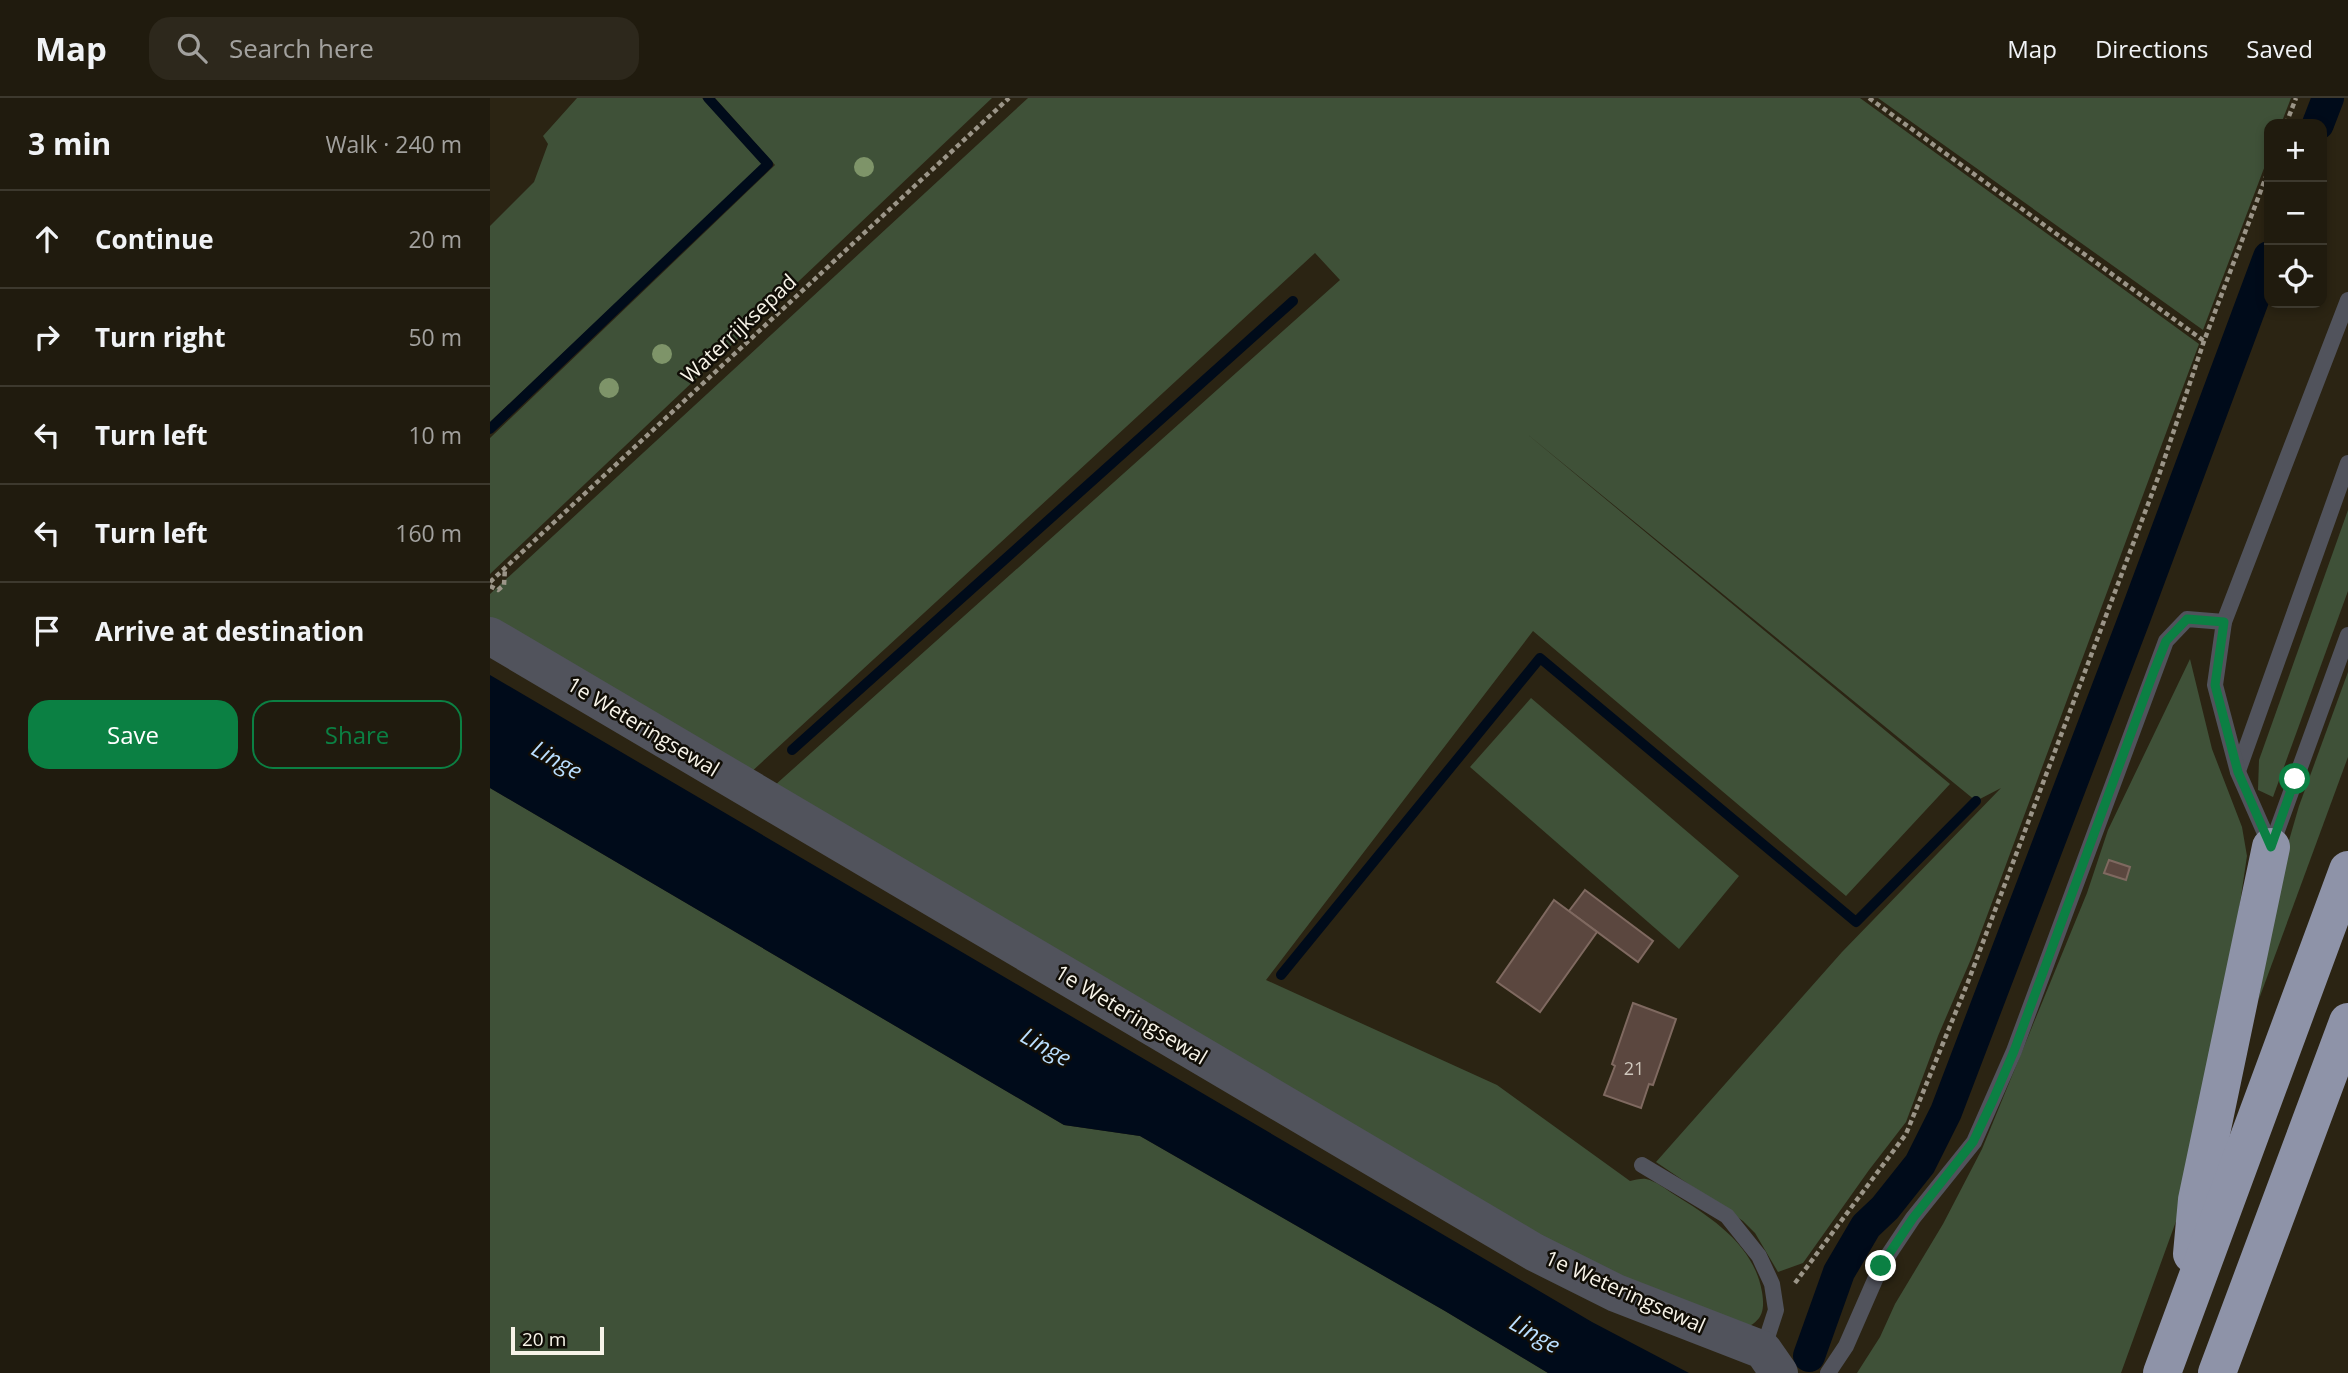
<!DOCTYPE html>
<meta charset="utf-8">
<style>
:root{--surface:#201b0e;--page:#2d281c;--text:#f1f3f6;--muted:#a2a19e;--line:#3d392e;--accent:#0b8043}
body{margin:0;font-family:"Open Sans",sans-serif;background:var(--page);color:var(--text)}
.controls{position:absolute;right:21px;top:21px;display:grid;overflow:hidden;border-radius:14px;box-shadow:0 4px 10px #0003}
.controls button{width:63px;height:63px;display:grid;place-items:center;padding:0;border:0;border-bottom:2px solid var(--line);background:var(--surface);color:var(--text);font:35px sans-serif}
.scale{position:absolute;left:21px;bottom:18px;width:93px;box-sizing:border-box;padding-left:7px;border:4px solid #f7f3e8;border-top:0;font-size:19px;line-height:24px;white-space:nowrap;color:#f7f3e8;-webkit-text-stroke:5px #110e07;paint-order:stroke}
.stop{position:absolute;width:21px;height:21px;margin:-16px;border:5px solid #0b8043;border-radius:50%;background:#fff}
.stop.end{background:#0b8043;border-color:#fff;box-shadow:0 2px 7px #0008}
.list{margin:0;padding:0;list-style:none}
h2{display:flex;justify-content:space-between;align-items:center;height:91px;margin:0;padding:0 28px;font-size:30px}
h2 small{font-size:23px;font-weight:400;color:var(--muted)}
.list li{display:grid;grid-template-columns:46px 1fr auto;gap:21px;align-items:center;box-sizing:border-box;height:98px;padding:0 28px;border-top:2px solid var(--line)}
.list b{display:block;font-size:26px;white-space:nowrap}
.list em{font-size:23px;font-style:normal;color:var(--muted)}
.actions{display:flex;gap:14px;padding:21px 28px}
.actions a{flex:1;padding:16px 0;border:2px solid var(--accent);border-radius:21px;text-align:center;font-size:24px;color:var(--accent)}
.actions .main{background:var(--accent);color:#fff}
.icon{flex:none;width:38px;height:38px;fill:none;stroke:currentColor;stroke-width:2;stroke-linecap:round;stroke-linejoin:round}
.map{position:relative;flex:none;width:1858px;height:1275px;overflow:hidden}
header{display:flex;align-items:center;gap:42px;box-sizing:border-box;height:98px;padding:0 35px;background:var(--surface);border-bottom:2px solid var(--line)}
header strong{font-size:33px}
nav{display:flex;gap:38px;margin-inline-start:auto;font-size:24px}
.search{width:490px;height:63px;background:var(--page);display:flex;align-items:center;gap:18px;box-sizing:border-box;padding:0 24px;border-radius:21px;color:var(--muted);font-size:26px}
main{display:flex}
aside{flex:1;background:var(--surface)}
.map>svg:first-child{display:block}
.green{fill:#3f5138}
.water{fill:#000b1a}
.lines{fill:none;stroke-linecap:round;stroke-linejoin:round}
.stream{stroke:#000b1a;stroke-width:10}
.canal{stroke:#000b1a;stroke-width:32}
.building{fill:#5b473f;stroke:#7f6960;stroke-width:2}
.path{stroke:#9b9588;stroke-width:4.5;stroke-dasharray:5 3.5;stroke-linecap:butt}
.service{stroke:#51535c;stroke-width:16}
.tertiary{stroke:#51535c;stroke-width:38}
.motorway{stroke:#8e93a8;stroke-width:38}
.tree{fill:#7e9469}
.route{stroke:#0b8043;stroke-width:9}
.labels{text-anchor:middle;stroke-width:5;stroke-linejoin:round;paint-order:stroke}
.number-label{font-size:18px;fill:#d0c8be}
.street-label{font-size:21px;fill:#f7f3e8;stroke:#110e07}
.water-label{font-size:23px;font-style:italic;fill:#badfff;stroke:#110e07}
</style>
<header>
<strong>Map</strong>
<div class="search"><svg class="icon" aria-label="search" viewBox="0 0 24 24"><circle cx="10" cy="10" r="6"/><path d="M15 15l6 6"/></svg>Search here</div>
<nav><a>Map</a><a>Directions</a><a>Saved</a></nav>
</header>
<main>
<aside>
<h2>3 min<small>Walk · 240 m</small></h2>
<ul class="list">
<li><svg class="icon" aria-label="ahead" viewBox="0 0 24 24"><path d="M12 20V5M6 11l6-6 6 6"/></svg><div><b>Continue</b></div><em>20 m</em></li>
<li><svg class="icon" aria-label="right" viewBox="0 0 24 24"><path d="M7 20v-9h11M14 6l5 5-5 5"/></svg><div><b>Turn right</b></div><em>50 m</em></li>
<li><svg class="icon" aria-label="left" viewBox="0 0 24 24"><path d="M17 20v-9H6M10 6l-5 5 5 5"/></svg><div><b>Turn left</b></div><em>10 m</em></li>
<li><svg class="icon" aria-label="left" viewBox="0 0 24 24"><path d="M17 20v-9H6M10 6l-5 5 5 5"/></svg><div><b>Turn left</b></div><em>160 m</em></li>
<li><svg class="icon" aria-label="arrive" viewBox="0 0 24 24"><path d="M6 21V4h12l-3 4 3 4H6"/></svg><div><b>Arrive at destination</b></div></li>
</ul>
<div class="actions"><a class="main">Save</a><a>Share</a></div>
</aside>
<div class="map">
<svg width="1858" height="1275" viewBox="0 0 1858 1275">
<rect width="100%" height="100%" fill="#2b2413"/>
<g class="green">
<polygon points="87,0 212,0 273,66 0,324 0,128 44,84 58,46 53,38"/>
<polygon points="225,0 502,0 0,476 0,340 285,67"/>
<path d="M538,0H1370L1709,246L1481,861L1448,938L1416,1024L1379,1072L1313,1165L1288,1174L1265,1135L1253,1123L1166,1064L1352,854L1511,690L1486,703L1026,327L1460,686L1356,798L1043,533L776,882L1007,987L1140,1083C1145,1082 1152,1080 1156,1081C1166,1083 1177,1092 1185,1097C1222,1120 1264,1147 1272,1194C1276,1218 1269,1225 1247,1234L1117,1180L284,688L850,182L825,155L258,677L0,525V496Z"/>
<polygon points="1388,0 1801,0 1791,26 1779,26 1779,57 1713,232"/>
<polygon points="1858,412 1858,493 1783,699 1768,692 1769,662"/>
<polygon points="1700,561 1722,651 1752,729 1757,758 1714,1046 1631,1275 1367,1275 1390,1239 1405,1206 1453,1126 1492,1051 1597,795 1618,732"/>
<polygon points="1858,574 1858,659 1769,901 1782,801 1809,708"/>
<polygon points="1041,600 1249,778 1189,851 980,669"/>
<polygon points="0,690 574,1027 650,1038 955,1213 1058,1275 0,1275"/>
</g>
<polygon class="water" points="0,577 1102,1224 1199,1275 1058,1275 955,1213 650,1038 574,1027 0,690"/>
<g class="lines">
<g class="stream">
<polyline points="0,331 278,66 218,0"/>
<polyline points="302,652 803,203"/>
<polyline points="791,877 1050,560 1366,824 1486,703"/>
</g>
<g class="canal">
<polyline points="1828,26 1838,0"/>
<polyline points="1319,1258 1349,1174 1376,1128 1395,1110 1430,1066 1456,1014 1646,516 1779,159"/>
</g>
</g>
<g class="building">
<polygon points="1619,762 1640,769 1636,782 1614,775"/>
<polygon points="1095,792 1163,843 1148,864 1079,813"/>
<polygon points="1064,802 1107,834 1050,914 1007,884"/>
<polygon points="1143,905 1186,921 1163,987 1159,986 1151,1010 1114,997 1125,968 1122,966"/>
</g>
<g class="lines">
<g class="path">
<polyline points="1379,0 1714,243"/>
<polyline points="1796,26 1806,0"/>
<polyline points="0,484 519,0"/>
<polyline points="0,488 8,492 14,487 15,470"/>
<polyline points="1305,1185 1416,1036 1478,884 1669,377 1714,243 1779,71"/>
</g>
<g class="service">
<polyline points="1748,673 1858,365"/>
<polyline points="1781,749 1748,674 1725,587 1734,524 1858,202"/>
<polyline points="1781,749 1858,537"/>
<polyline points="1152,1067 1237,1118 1269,1158 1282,1186 1286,1212 1273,1252"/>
<polyline points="1338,1275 1356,1248 1391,1168 1423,1120 1484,1044 1524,953 1676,543 1697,521 1734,524"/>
</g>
<polyline class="tertiary" points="0,538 1044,1154 1126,1195 1273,1252 1289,1275"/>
<g class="motorway">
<polyline points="1702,1156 1707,1102 1781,749"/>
<polyline points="1672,1275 1858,772"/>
<polyline points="1727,1275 1858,924"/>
</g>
</g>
<g class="tree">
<circle cx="374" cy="69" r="10"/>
<circle cx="172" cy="256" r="10"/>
<circle cx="119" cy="290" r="10"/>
</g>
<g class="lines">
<polyline class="route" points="1391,1168 1423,1120 1483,1044 1503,1002 1524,953 1664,573 1676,543 1697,521 1734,524 1725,587 1748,674 1781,749 1805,681"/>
</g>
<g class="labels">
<g class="number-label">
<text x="1144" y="977">21</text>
</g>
<g class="street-label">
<text transform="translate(249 231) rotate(-43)" y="7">Waterrijksepad</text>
<text transform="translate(153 629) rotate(31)" y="7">1e Weteringsewal</text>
<text transform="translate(641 917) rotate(31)" y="7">1e Weteringsewal</text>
<text transform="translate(1135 1194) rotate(24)" y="7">1e Weteringsewal</text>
</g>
<g class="water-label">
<text transform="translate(67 662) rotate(30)" y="8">Linge</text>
<text transform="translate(556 949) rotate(30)" y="8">Linge</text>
<text transform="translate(1045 1236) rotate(30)" y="8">Linge</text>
</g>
</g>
</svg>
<div class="controls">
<button>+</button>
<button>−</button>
<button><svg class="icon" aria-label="locate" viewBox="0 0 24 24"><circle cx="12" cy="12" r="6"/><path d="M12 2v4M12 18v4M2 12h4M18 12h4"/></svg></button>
</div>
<div class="scale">20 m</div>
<div class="stop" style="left:1805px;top:681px"></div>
<div class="stop end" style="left:1391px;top:1168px"></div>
</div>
</main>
